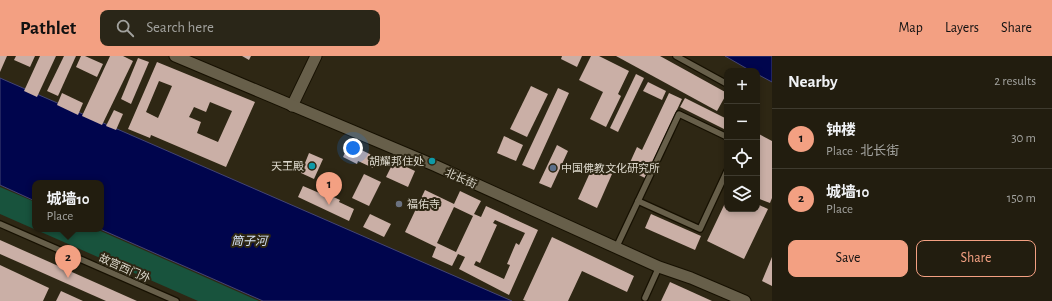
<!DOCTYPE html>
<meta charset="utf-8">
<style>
:root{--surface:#221d0f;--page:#2a2618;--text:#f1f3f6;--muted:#a2a29e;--line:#3f3b2f;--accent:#f3a082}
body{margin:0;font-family:"Alegreya Sans","Noto Sans SC",sans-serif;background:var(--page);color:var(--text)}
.controls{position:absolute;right:12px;top:12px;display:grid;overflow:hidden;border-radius:8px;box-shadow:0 2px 6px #0003}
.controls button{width:36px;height:36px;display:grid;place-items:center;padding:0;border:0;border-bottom:1px solid var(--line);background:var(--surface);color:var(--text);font:20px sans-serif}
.you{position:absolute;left:353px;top:92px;width:14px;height:14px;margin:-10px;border:3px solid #fff;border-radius:50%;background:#1a73e8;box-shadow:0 0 0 6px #1a73e833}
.badge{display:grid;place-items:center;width:26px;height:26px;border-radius:50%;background:var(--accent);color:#111;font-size:13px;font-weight:700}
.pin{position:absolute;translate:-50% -33px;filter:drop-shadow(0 1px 2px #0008)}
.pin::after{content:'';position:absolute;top:21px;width:14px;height:12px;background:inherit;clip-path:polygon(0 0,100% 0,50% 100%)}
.popup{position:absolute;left:32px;top:124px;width:72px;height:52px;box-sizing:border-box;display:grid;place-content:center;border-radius:8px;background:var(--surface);filter:drop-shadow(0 1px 3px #0005);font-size:13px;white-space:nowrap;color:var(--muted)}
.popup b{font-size:15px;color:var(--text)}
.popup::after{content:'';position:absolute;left:50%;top:100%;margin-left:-8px;border:8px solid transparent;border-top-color:var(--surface)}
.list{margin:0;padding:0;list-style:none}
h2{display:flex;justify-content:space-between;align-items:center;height:52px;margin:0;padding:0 16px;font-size:17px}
h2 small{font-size:13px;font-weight:400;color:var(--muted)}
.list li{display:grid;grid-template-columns:26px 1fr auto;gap:12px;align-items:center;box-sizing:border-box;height:60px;padding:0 16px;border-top:1px solid var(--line)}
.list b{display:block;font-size:15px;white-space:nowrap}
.list p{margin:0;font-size:13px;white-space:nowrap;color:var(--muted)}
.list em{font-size:13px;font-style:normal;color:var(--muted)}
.actions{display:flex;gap:8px;padding:12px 16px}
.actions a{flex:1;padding:9px 0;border:1px solid var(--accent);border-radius:8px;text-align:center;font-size:14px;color:var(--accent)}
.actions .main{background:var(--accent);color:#111}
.icon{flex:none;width:22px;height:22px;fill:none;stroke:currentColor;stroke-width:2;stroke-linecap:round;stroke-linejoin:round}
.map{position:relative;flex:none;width:772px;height:245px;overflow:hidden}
header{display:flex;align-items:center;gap:24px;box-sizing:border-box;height:56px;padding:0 20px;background:var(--accent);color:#111}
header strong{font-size:19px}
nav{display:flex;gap:22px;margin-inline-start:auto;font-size:14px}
.search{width:280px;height:36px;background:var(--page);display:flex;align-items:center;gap:10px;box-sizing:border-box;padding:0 14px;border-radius:8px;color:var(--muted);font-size:15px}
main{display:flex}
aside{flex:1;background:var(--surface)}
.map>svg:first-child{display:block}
.green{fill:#18533d}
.water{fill:#00054d;stroke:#434574}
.building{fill:#caafa6;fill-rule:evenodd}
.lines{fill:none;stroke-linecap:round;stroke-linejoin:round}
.service-casing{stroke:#161001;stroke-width:8}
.minor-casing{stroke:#161001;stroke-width:13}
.tertiary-casing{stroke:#161001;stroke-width:13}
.service{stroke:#675f4a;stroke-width:5.5}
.minor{stroke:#675f4a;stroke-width:11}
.tertiary{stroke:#675f4a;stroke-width:11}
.culture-dot{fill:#0f9aa8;stroke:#2e2714;stroke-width:1.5}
.service-dot{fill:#5c6f8a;stroke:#2e2714;stroke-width:1.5}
.worship-dot{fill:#6b7280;stroke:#2e2714;stroke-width:1.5}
.labels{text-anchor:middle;stroke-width:4;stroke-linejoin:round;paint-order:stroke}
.poi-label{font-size:11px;fill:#dedace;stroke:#2e2714;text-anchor:end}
.street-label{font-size:11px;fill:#dedace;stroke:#2e2714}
.water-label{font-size:12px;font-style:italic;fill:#d5e1f5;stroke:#2e2714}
</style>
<header>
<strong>Pathlet</strong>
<div class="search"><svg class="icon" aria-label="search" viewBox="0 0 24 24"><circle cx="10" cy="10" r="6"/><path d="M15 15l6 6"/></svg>Search here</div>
<nav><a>Map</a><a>Layers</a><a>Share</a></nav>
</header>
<main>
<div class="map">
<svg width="772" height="245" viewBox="0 0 772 245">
<rect width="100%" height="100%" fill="#2e2714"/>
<polygon class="green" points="0,131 35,146 35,173 96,173 259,245 198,245 0,158"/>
<g class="water">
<polygon points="725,0 772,0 772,26 757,18 757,15 751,15"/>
<polygon points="0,22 512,245 263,245 100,173 101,173 101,127 35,127 35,145 0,129"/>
</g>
<g class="building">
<polygon points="0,0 7,0 0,16"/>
<polygon points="16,0 35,0 30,11 14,4"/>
<polygon points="40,0 56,0 37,41 24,35"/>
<polygon points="64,0 76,0 58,40 47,35"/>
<polygon points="81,0 85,0 103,8 97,21 76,11"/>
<polygon points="110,0 123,0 133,5 102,69 82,60"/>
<polygon points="242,0 251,0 249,4"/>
<polygon points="562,0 582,0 577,11 561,3"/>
<polygon points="591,0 599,0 629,15 618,38 621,40 606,71 590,63 603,36 579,24"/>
<polygon points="616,0 660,0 727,37 717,55"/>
<polygon points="138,2 149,6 131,48 121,43"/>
<path d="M157,6L255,46L226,111L151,79L150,82L128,73ZM159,25L172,30L158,62L146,56ZM210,46L232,55L218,86L197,77L201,66L189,61L194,51L206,56Z"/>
<polygon points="636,18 644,22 618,76 610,72"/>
<polygon points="648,26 666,35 662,44 643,35"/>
<polygon points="531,30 548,38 527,81 510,73"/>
<polygon points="558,32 569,37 534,114 522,109"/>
<polygon points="62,37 83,47 78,59 57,49"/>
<polygon points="669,37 682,43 645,122 627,113 637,91 642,94"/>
<polygon points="685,42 727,63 727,67 724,73 680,51"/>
<polygon points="114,54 123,58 116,74 106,70"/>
<polygon points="757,77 772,85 772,142 770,147 757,142"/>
<polygon points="504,80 523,89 516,105 497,97"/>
<polygon points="349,88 378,102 373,112 358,105 357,108 343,101"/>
<polygon points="557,89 568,95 551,132 539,127"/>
<polygon points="309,97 323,103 314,123 301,117"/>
<polygon points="394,105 415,115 408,131 386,121"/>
<polygon points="593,110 612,118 597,152 578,143"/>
<polygon points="364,118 381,126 369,150 352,142"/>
<polygon points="303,130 324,139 325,137 340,144 339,146 354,153 349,165 298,141"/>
<path d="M425,134L454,148L460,135L481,145L474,158L481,161L486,150L538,174L509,239L459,213L465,201L458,198L452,210L432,201L436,191L405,176ZM454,151L473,160L456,196L437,187ZM495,164L525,177L519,189L516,187L507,208L510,209L504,223L474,209L476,205L480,207L497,169L493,167Z"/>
<polygon points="727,143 727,153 757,153 757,148 768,153 744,203 707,185"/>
<polygon points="370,158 391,168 384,181 363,171"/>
<polygon points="651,158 701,180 695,194 645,172"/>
<polygon points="552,181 634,220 627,236 582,215 568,245 526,245 523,244"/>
<polygon points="0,184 137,245 106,245 0,198"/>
<polygon points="772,201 772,230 762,225"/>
<polygon points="0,209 49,232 43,245 0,245"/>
<polygon points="670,226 712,245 661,245"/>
<polygon points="61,235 83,245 56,245"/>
</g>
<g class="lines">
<defs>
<g id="service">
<polyline points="676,0 727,28"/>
<polyline points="638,145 700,173 727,115"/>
<polyline points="0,168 176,245"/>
<polyline points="616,192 679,58 727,81"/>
<polyline points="645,242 659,211"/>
</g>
<polyline id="minor" points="292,50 316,0"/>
<polyline id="tertiary" points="175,0 436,110 659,211 691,222 745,245"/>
</defs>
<use href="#service" class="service-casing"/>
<use href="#minor" class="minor-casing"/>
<use href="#tertiary" class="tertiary-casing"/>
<use href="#service" class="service"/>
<use href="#minor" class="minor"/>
<use href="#tertiary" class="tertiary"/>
</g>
<g class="culture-dot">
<circle cx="432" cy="105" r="4"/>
<circle cx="312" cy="110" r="4"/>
</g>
<circle class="service-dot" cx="553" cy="112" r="4"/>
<circle class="worship-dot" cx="399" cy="148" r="4"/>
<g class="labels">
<g class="poi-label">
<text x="424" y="109">胡耀邦住处</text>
<text x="304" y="114">天王殿</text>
<text x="561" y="116" text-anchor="start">中国佛教文化研究所</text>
<text x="407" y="152" text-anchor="start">福佑寺</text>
</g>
<g class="street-label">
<text transform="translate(461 122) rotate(24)" y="4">北长街</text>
<text transform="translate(125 212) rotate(24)" y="4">故宫西门外</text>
</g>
<g class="water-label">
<text x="249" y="189">筒子河</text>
</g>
</g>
</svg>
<div class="controls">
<button>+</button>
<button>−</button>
<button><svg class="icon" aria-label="locate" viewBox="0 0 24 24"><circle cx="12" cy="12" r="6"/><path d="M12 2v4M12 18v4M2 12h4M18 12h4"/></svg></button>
<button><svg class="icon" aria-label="layers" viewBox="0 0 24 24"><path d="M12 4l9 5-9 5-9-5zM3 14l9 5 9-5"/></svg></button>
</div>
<div class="you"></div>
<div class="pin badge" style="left:329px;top:149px">1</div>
<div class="pin badge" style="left:68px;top:222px">2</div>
<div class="popup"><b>城墙10</b>Place</div>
</div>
<aside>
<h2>Nearby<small>2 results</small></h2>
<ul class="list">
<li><span class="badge">1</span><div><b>钟楼</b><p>Place · 北长街</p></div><em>30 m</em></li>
<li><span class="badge">2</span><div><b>城墙10</b><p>Place</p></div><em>150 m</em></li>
</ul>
<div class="actions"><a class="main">Save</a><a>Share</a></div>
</aside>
</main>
